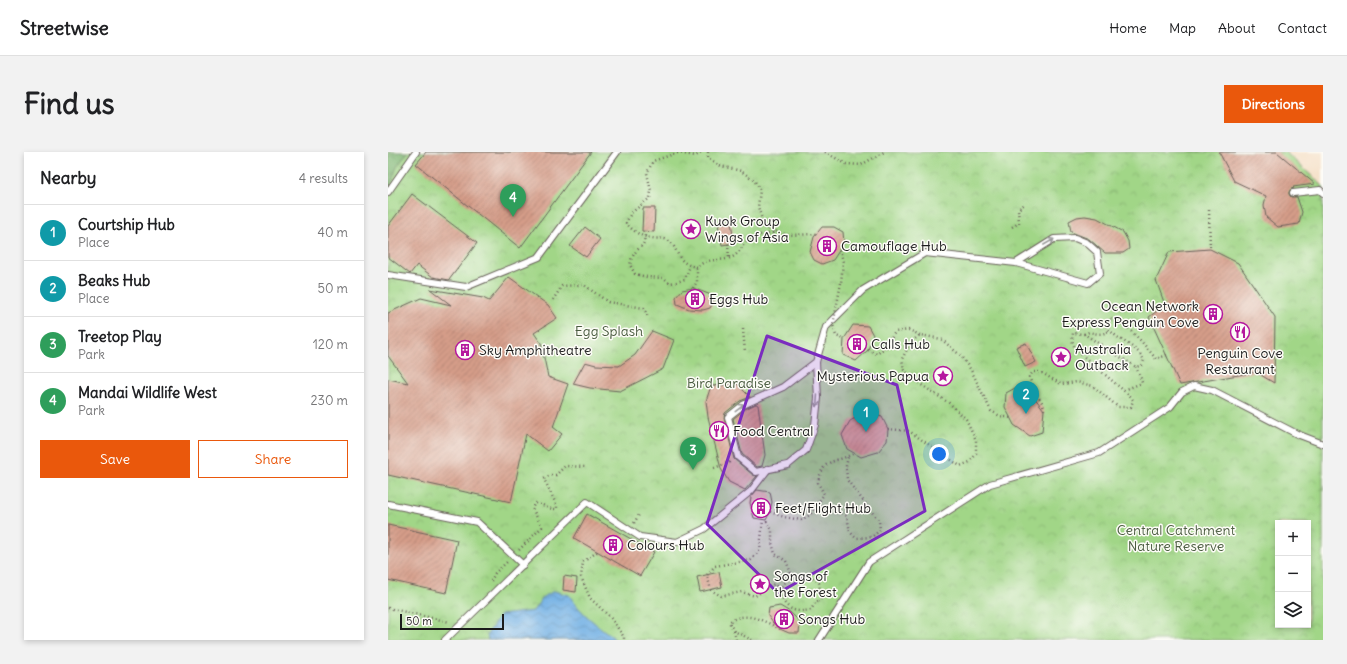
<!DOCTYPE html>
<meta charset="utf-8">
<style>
:root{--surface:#fff;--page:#f2f2f2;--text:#202124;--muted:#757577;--line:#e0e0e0;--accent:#ea580c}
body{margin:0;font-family:Delius,sans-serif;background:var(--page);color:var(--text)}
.controls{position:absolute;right:12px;bottom:12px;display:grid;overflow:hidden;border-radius:0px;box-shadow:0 2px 6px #0003}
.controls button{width:36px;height:36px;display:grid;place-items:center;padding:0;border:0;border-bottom:1px solid var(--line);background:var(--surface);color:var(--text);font:20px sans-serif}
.scale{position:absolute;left:12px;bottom:10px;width:104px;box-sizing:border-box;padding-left:4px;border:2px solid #1c1c1c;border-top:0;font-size:11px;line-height:14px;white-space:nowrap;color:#1c1c1c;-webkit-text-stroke:3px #fdfcf7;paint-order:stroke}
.you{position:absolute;left:551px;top:302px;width:14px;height:14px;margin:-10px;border:3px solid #fff;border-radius:50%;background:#1a73e8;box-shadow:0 0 0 6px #1a73e833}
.badge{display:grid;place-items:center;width:26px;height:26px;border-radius:50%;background:var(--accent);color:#fff;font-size:13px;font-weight:700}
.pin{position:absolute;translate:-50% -33px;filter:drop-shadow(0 1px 2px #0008)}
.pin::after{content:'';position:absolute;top:21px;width:14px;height:12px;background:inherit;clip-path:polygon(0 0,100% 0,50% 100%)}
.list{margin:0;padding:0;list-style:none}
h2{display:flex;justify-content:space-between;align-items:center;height:52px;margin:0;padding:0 16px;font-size:17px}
h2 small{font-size:13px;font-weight:400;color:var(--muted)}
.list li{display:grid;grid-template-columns:26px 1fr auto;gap:12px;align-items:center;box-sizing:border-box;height:56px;padding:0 16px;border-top:1px solid var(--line)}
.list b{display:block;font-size:15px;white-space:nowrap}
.list p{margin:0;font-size:13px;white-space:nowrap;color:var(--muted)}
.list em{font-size:13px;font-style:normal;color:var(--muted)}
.actions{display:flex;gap:8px;padding:12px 16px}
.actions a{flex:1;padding:9px 0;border:1px solid var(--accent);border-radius:0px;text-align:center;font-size:14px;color:var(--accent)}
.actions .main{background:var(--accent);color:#fff}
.icon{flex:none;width:22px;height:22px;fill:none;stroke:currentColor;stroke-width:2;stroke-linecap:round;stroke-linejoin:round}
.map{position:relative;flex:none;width:935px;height:488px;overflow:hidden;border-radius:0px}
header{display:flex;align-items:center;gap:24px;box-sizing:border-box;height:56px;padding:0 20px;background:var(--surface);border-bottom:1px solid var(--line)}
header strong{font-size:19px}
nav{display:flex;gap:22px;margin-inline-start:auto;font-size:14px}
.intro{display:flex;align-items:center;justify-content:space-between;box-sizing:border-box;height:96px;padding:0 24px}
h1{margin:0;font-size:28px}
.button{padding:10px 18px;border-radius:0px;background:var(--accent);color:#fff;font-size:14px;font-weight:700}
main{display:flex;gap:24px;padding:0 24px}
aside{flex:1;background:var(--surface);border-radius:0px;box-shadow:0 2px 6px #0003}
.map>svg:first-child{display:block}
.forest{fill:url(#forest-crowns);stroke:#4e6a48}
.park{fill:url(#park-crowns);stroke:#5e7952;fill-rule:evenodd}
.water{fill:url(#water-waves);stroke:#466680}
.building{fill:url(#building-hatch)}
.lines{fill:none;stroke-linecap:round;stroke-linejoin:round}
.service-casing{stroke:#686159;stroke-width:8}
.path{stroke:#686159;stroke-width:2.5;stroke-dasharray:1 3;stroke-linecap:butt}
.service{stroke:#fff;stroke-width:6}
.path-bridge{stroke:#686159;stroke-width:2.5;stroke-dasharray:1 3;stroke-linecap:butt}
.oneway{stroke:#999}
.marked{fill:#7b2cbf;fill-opacity:0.2;stroke:#7b2cbf;stroke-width:3;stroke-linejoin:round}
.labels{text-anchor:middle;stroke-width:3;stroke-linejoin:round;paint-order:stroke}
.poi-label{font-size:14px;fill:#1c1c1c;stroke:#fdfcf7;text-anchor:start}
.park-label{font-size:14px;fill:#4b5d41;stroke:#fdfcf7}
</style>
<header>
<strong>Streetwise</strong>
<nav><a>Home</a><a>Map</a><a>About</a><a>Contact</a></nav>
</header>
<div class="intro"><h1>Find us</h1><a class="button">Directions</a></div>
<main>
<aside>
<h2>Nearby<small>4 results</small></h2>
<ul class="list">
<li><span class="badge" style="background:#0f9aa8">1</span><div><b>Courtship Hub</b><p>Place</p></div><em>40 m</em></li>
<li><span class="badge" style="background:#0f9aa8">2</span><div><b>Beaks Hub</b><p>Place</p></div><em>50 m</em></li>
<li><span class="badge" style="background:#2e9e5b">3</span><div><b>Treetop Play</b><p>Park</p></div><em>120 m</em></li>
<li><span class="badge" style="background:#2e9e5b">4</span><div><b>Mandai Wildlife West</b><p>Park</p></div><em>230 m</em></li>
</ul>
<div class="actions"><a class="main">Save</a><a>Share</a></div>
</aside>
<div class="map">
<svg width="935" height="488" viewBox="0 0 935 488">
<defs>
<pattern id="forest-crowns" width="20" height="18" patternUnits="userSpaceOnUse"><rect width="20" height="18" fill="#80b774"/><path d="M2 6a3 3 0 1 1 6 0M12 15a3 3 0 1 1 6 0" fill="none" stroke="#68945e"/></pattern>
<pattern id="park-crowns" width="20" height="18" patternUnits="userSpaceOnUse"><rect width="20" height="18" fill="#a1d687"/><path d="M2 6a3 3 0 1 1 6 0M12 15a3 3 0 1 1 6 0" fill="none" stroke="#8ab774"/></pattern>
<pattern id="water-waves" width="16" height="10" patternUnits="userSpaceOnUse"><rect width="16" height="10" fill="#70afe4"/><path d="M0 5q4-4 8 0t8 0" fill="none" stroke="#5b8eb8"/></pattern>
<pattern id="building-hatch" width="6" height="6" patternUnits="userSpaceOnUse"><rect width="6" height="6" fill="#d59d89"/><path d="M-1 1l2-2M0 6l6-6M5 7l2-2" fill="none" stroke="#ac7f6f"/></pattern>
</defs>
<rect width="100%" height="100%" fill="#fdfcf7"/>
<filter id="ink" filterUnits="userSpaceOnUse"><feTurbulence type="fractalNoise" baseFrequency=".025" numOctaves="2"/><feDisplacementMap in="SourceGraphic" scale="8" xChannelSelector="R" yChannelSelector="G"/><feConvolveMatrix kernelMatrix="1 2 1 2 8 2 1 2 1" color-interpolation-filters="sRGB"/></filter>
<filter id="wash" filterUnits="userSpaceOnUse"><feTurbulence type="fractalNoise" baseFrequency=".012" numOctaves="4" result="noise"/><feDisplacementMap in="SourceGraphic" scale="16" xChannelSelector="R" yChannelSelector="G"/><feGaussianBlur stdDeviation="0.9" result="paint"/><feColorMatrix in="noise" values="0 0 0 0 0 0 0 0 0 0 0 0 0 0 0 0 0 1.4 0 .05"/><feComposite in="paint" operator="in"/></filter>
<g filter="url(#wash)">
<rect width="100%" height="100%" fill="#f6e2cb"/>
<polygon class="forest" points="0,0 20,0 9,15 0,40"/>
<path class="park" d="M20,0H897L935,34V488H0V40L9,15ZM890,371H920V473H890Z"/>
<path class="water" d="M166,439L181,443C194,463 208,472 226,486L225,488H100L99,483L112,463L145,459L155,445Z"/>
<g id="blocks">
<g class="building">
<polygon points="38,0 203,0 132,96 28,12"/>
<polygon points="831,0 889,0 927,32 905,35 906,36 903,37 901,40 901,42 903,45 909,45 914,60 911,72 890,75 878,65 876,53 878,44 846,29"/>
<polygon points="24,42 89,91 61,128 45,125 29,113 22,122 0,105 0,74"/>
<polygon points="255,56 267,56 266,80 254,79"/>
<polygon points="697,64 709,66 735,80 740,89 741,97 735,101 717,101 701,87 683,80 681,69 689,65"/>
<polygon points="343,70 346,91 334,93 330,72"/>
<polygon points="197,75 212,87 198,105 182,94"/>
<polygon points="434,75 446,75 455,80 456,91 445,108 434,112 426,108 422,100 426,85"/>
<polygon points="822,97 850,111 887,165 886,231 868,220 792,233 761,165 777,153 768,128 781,100"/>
<polygon points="121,125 160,153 169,166 146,181 153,191 160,225 180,232 165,275 174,282 160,299 138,282 123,350 0,323 0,227 20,231 0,204 0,161 33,146 63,153 42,137 95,146 101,149"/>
<polygon points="305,136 323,143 326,149 322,156 315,158 301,157 289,152 288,145 294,138"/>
<polygon points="465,173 480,174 485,183 480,198 468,209 455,203 456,187"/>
<polygon points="264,179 286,188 275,217 232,239 202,236 185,232 197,210 208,213 231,214 247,203"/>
<polygon points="638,191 648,210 637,215 628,195"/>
<polygon points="349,232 362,245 352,249 337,261 336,266 346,307 365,323 369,324 357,338 341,330 333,317 320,265 318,249 323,234"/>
<polygon points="627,236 646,245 656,258 654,280 642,284 626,273 617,255 618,241"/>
<polygon points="368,252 370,253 377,303 374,314 369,315 354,302 345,267 357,257"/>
<polygon points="478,260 494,265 500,277 499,289 490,300 473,305 459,297 454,283 462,269"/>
<polygon points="369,338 382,340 384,350 382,360 378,368 366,366 362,351 363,345"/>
<polygon points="199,362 266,400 252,424 186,386"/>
<polygon points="0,373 69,388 58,441 0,428"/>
<polygon points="331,420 334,435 312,440 309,425"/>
<polygon points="176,424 189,426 188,440 175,438"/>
<polygon points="392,454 402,460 412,470 411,481 401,481 392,477 385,471 380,464 381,456"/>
</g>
</g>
</g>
<g filter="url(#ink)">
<use href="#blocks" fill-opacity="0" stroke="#686159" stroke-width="1"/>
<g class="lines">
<defs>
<g id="service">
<polyline points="0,40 28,0"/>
<polyline points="905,41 932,38 935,41"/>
<polyline points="0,123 78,135 151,105 229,0"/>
<polyline points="428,210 395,235 355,253 340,265 350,305 368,320 400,313 418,298 427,273 430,246 428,210 438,175 475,138 537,101 628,111 700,131 712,121 709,100 699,91 687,86 666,87 628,111"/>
<polyline points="0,352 89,370 135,413"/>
<polyline points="57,488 199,350 252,385 289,390 316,377 363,339 380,317"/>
<polyline points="431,488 481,410 602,332 711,301 782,255 794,240 806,234 824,238 909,282 935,292"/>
</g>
</defs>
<use href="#service" class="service-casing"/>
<g class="path">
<polyline points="320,0 320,6 333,14 353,19 366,28 372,38 370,55 377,76 400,83 429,82"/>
<polyline points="437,0 458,12 473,13 496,0"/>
<polyline points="821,58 822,97"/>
<polyline points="624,75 631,71 630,57 637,52"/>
<path d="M257,79C257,99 252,91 245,104C243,106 243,110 242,113L247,122L259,125L276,126L282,131L289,130L297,127L302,114"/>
<polyline points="340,92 341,107"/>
<polyline points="452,97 455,110 453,131"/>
<path d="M309,115C284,111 293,93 277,87C273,86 268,87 264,86C253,85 245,79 238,71L243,61L262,46L263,39L259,21L265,9L289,1L308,4L313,0"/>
<path d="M305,136L309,130V115C320,105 330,110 342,106C352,103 354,92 362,87C370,81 379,84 386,79"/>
<polyline points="165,148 174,134 196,133 220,150 256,156 260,165"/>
<polyline points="355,177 357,200"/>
<path d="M696,182L701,180C709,182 714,183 721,179"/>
<polyline points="480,198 489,202 498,195 507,180 521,178 532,183"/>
<polyline points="736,238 754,231 753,227 748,215"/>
<path d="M656,258L655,252L648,241L641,225L645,220H652L673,232L689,230L705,234L730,255H743L745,248L742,244L687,197L684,188L685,181L696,182L748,215L754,213L756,208C748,192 726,188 717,172L720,167C737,167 758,195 768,207L779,203"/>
<polyline points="500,277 521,279 572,314 582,310 588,302 588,288 578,267 561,251 529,230 516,218 514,207 523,190 532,183 553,187 572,203 583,218 603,259 612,264 623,266"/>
<polyline points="326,316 342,310"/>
<polyline points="429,352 442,361 454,361 459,364 462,380 468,386 484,385 492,378 491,369 459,328 458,314 460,305"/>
<path d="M382,360L396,365L413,368L422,363L436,342L430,331C435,304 448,312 466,301"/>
<path d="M375,367L372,398L363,408L327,414L319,423L323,438L333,444L354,440L367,444C374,440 380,434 387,432C393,439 391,443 395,449C403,460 410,460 423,458L427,451L433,447L431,431L424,425L413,426L403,421L398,409L387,402L384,391V378L378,368"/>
<polyline points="246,371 252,361"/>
<path d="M131,398L154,375L144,356L147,351C156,352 161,358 169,357V354L156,327L162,323H168L177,314L199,315"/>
<polyline points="209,400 195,410 193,425 202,446 222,465 236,485 236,488"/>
<polyline points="103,429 107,421 119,410"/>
<polyline points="392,438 403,421"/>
<polyline points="0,456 62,470"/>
<polyline points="346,479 348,488"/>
<path d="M364,488L346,479L341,470C358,458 376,469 392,477"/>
</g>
<use href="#service" class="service"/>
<g class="path-bridge">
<polyline points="385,82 384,79 386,78"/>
<polyline points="453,131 445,173 448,184 456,187"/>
</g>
</g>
<defs><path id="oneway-shaft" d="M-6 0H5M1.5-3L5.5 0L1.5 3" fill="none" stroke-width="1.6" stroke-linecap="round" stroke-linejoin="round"/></defs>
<g class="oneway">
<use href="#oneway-shaft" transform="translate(661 90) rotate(-30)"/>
<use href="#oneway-shaft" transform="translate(429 249) rotate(94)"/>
<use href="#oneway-shaft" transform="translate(352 256) rotate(-37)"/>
</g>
</g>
<path class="marked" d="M379,184L509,233L537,359L390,441L319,372Z"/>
<defs>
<symbol id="sight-ring" viewBox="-11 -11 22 22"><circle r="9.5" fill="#fdfcf7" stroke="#b5179e" stroke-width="1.5"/><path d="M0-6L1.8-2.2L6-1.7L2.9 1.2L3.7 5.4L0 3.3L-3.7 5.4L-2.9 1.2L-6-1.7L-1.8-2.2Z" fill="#b5179e"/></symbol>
<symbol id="building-ring" viewBox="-11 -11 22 22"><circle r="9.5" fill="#fdfcf7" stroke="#b5179e" stroke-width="1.5"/><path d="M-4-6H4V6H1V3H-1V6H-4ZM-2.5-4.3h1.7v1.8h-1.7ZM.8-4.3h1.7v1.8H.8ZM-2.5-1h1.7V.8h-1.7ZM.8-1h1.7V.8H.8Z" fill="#b5179e"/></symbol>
<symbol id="restaurant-ring" viewBox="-11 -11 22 22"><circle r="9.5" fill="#fdfcf7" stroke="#b5179e" stroke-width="1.5"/><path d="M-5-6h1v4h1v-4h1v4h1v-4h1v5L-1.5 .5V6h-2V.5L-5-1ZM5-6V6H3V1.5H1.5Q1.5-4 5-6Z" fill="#b5179e"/></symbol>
</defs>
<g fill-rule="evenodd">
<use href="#sight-ring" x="292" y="66" width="22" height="22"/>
<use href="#building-ring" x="428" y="83" width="22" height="22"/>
<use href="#building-ring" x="296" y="136" width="22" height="22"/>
<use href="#building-ring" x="814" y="151" width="22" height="22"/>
<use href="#restaurant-ring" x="841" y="169" width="22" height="22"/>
<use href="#building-ring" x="458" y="181" width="22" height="22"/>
<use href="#building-ring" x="66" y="187" width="22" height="22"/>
<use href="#sight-ring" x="662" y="194" width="22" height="22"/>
<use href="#sight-ring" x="544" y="213" width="22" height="22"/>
<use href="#restaurant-ring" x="320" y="268" width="22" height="22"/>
<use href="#building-ring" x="362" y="345" width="22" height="22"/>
<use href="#building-ring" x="214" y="382" width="22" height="22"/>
<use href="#sight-ring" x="361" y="421" width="22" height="22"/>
<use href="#building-ring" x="385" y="456" width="22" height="22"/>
</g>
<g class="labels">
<g class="poi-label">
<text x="317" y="74">Kuok Group<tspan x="317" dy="16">Wings of Asia</tspan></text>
<text x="453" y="99">Camouflage Hub</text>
<text x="321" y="152">Eggs Hub</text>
<text x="811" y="159" text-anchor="end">Ocean Network<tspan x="811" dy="16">Express Penguin Cove</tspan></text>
<text x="483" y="197">Calls Hub</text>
<text x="687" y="202">Australia<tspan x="687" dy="16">Outback</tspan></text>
<text x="91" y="203">Sky Amphitheatre</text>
<text x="852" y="206" text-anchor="middle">Penguin Cove<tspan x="852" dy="16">Restaurant</tspan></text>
<text x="541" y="229" text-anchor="end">Mysterious Papua</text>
<text x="345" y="284">Food Central</text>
<text x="387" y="361">Feet/Flight Hub</text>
<text x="239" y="398">Colours Hub</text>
<text x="386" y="429">Songs of<tspan x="386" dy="16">the Forest</tspan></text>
<text x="410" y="472">Songs Hub</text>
</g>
<g class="park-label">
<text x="221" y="184">Egg Splash</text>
<text x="341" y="236">Bird Paradise</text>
<text x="788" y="383">Central Catchment<tspan x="788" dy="16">Nature Reserve</tspan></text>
</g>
</g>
</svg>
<div class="controls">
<button>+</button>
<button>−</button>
<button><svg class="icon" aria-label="layers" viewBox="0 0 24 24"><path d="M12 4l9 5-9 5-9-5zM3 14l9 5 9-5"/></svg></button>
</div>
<div class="scale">50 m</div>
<div class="you"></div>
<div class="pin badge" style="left:478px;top:280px;background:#0f9aa8">1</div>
<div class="pin badge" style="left:638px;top:262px;background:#0f9aa8">2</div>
<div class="pin badge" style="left:305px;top:318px;background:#2e9e5b">3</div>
<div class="pin badge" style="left:125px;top:65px;background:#2e9e5b">4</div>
</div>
</main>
